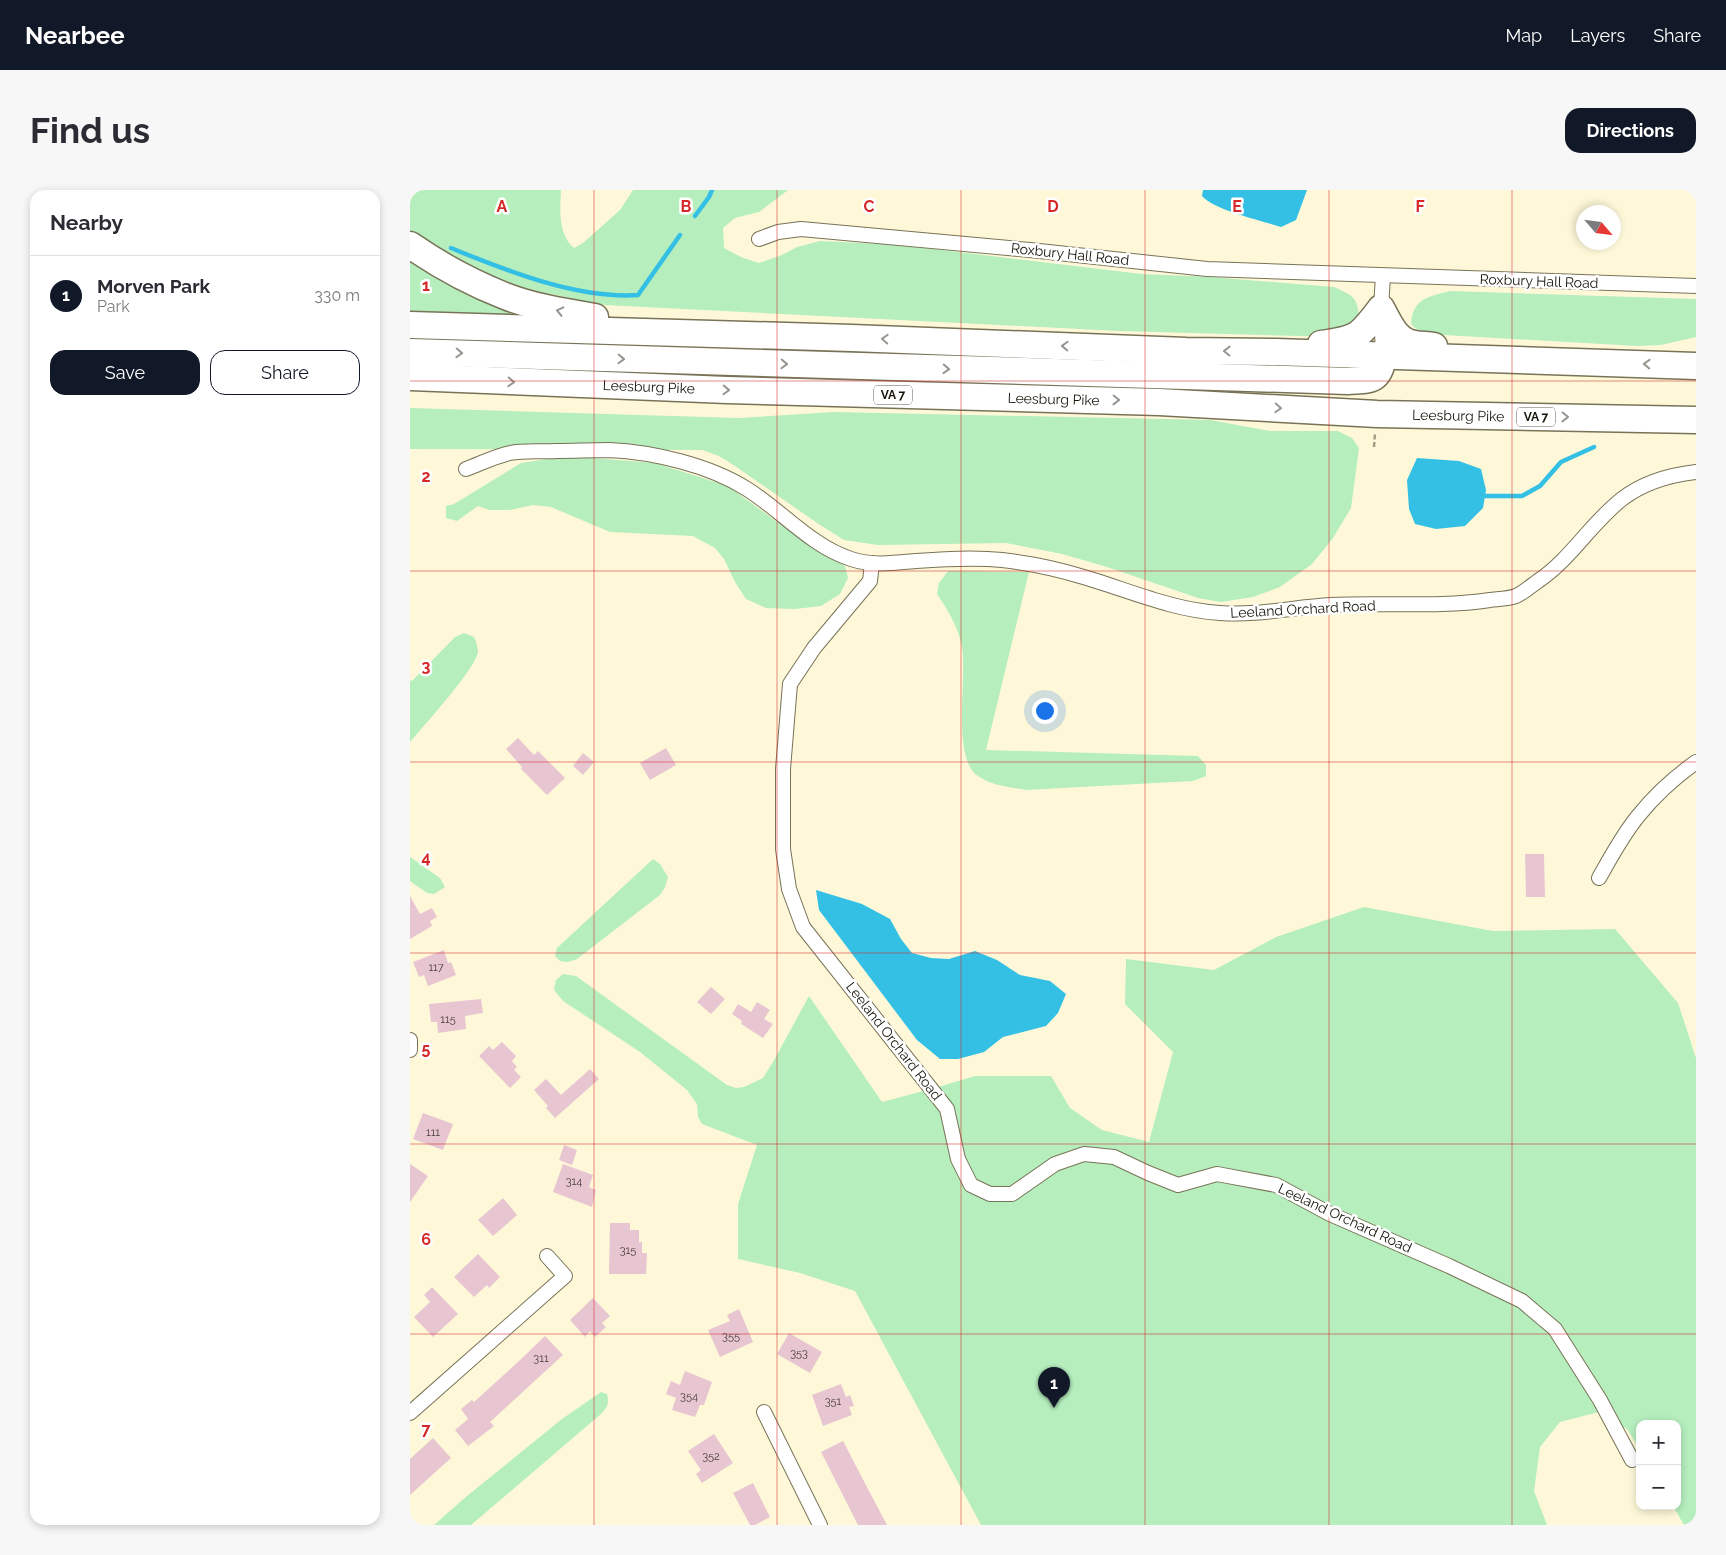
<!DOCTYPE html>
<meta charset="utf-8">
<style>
:root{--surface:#fff;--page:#f7f7f7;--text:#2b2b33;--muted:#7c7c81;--line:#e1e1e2;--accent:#111827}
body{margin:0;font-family:Raleway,sans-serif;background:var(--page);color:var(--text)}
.controls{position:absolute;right:15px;bottom:15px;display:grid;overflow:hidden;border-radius:10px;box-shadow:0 2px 8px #0003}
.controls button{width:45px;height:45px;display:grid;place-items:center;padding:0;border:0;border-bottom:1px solid var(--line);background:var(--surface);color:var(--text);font:25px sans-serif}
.compass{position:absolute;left:1166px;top:15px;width:45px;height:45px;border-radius:50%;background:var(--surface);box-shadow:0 2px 8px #0003;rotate:118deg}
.you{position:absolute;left:634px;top:520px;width:18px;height:18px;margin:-12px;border:4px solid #fff;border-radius:50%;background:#1a73e8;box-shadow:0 0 0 8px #1a73e833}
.badge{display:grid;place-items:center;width:32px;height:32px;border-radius:50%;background:var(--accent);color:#fff;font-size:16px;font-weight:700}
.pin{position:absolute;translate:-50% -41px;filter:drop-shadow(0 1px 2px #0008)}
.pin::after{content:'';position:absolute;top:26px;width:18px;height:15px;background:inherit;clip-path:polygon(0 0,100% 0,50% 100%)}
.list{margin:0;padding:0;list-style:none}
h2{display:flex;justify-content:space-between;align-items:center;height:65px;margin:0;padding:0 20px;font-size:21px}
h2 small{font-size:16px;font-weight:400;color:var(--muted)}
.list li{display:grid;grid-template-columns:32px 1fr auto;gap:15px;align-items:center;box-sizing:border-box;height:80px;padding:0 20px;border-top:1px solid var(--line)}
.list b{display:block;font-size:19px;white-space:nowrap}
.list p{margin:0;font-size:16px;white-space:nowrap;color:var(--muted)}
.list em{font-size:16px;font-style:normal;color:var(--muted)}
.actions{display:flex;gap:10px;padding:15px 20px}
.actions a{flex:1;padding:11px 0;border:1px solid var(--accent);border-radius:15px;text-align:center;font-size:18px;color:var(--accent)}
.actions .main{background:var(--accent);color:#fff}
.map{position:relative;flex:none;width:1286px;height:1335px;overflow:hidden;border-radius:15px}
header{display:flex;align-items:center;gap:30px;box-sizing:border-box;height:70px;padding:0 25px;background:var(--accent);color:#fff}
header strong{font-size:24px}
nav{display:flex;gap:28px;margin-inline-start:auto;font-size:18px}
.intro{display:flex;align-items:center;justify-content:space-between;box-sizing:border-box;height:120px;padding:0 30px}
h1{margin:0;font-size:35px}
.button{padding:12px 22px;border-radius:15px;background:var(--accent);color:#fff;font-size:18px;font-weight:700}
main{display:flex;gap:30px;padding:0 30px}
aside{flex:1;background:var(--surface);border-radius:15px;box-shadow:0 2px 8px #0003}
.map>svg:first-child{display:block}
.green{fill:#b6eebe}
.water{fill:#34c0e5}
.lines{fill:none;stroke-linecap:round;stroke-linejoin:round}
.stream{stroke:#34c0e5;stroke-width:4.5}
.building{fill:#e8c6d1}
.street-casing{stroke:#787357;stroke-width:16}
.highway-casing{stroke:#787357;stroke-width:29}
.path{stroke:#a19d86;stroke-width:2.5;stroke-dasharray:5 2.5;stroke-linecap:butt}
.street{stroke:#fff;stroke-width:14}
.highway{stroke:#fff;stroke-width:26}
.oneway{stroke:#969590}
.grid{fill:none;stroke:#d62828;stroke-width:1;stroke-opacity:0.55}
.labels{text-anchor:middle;stroke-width:5;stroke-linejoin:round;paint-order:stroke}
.number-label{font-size:11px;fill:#4a403b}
.shield{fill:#fff;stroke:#5c5a53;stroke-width:1}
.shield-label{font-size:12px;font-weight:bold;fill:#161409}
.street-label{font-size:14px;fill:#161409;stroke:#fff}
.grid-label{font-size:16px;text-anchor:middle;font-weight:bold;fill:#d62828;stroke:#fff;stroke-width:5;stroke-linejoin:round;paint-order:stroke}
</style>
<header>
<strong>Nearbee</strong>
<nav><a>Map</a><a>Layers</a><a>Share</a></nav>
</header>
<div class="intro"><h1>Find us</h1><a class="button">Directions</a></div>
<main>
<aside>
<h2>Nearby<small></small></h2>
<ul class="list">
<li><span class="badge">1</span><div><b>Morven Park</b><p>Park</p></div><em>330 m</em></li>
</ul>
<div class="actions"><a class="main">Save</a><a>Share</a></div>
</aside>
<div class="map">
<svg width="1286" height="1335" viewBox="0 0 1286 1335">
<rect width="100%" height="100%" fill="#fef8d9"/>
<g class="green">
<path d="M0,0H151C150,20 148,45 164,58L173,53L210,20L223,0H378L349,22L325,28L313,38L314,58L331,67L349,73L372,65L387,57L410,51L490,55L732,84L800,87L924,97C944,106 948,107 949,130L928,147L708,141L194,115L112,98L63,78L0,43Z"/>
<polygon points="0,70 58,105 104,125 0,121"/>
<path d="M1040,101L1286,109V147L1251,155L1227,156L1017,144L1005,138L1001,134C1003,108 1018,107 1040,101Z"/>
<polygon points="0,218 328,228 424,222 800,230 860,241 928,241 942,248 949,258 941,318 923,348 902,374 870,397 843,407 811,412 788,408 697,377 652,364 596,353 468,355 434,350 410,335 325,276 309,266 292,260 0,259"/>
<polygon points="158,266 245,273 318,296 378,340 435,376 438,388 430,404 411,416 385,419 356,418 336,409 325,392 314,369 305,358 283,346 200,342 141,317 123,315 100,320 79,320 68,316 47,331 36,328 36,316 44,314 111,273"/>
<path d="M538,381L619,382L576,560L788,566L796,575V586L783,591L616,600C600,597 582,596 568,586C540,568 559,482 551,452C546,433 537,419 527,404L529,393Z"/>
<path d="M54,443L64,447C66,452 68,457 68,462C66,478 13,537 0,552V491L3,490L45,447Z"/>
<polygon points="0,667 30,688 35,697 24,704 17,703 0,691"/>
<polygon points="243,669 250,674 258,687 255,697 250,705 167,769 158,772 150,771 145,766 147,758"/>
<polygon points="954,717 1083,741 1205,739 1268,813 1286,868 1286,1335 1274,1335 1263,1316 1267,1316 1267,1234 1230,1234 1230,1260 1217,1239 1189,1222 1150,1232 1130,1257 1124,1301 1137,1335 571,1335 445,1101 390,1083 328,1069 328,1014 347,955 292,934 288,927 287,914 277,900 230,862 153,811 144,800 146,790 153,784 166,786 317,895 326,898 334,897 353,888 363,872 399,806 472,912 528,897 565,886 641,886 660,918 692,940 739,952 763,862 715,814 716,769 804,780 866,747"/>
<path d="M191,1202L197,1204C199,1213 198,1217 191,1224L61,1335H24L57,1306L152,1229Z"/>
</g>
<g class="water">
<path d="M793,0H897L886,30L871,37C850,30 806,21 792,6Z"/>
<polygon points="1007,268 1049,271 1071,279 1076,300 1073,318 1055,336 1026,339 1005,334 999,319 997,290"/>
<polygon points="406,700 452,714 480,729 491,749 502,763 521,768 539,769 565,761 587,770 610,785 640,791 656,804 648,823 636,836 593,847 574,862 548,869 530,869 507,850 409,720"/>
</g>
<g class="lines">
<g class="stream">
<polyline points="285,26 299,7 302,0"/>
<path d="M41,58C97,81 167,109 228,105L270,45"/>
<polyline points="1075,306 1112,306 1130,296 1151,272 1184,257"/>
</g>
</g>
<g class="building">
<polygon points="108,548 124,565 128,561 155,588 137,605 111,579 112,577 96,559"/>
<polygon points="256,558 266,575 240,590 230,573"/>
<polygon points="173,563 184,572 173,585 163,576"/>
<polygon points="1115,664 1134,664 1135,707 1116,707"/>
<polygon points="0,706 10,724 22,718 27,727 20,731 22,736 0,749"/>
<polygon points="34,760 38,773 41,772 46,785 18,796 14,785 9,787 3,772"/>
<polygon points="301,797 315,809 301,824 287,812"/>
<polygon points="71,809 73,823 55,826 56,839 28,843 27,832 21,832 19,814"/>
<polygon points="347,812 360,820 354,829 363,834 353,848 331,834 332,831 322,824 328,814 341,822"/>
<polygon points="92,852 106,866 102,871 107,877 104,880 111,887 100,898 69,866 79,856 83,860"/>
<polygon points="180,879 189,889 145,928 136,918 138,916 124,900 136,889 151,905"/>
<polygon points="13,923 43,934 33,960 3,949"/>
<polygon points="154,955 167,960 162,975 149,970"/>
<polygon points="0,974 18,986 0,1012"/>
<polygon points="153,974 183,985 179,997 186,1000 182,1017 143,1002"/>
<polygon points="93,1008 107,1025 83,1046 68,1030"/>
<polygon points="200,1033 220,1033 220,1040 229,1040 229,1052 232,1052 232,1063 237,1063 236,1084 199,1084"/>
<polygon points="68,1064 90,1087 79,1098 77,1095 64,1107 44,1087"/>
<polygon points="22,1097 48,1124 23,1147 4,1127 20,1112 14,1105"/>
<polygon points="183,1108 200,1126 192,1133 196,1137 185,1147 180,1141 175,1147 160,1130"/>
<polygon points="329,1119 343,1152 310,1167 298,1140 320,1131 317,1125"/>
<polygon points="379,1143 412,1162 400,1183 367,1164"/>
<polygon points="135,1146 153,1165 80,1232 84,1236 58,1256 45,1240 58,1229 51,1219 62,1210 64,1212 109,1171"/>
<polygon points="275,1181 302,1192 294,1215 290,1215 285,1227 262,1220 266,1208 256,1204 261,1191 270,1195"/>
<polygon points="431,1194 436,1207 440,1205 444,1216 439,1217 442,1225 413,1236 402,1205"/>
<polygon points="304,1244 323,1273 292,1293 286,1284 291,1280 278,1261"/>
<polygon points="23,1248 41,1268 0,1305 0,1269"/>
<polygon points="433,1251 459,1301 477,1335 448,1335 411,1262"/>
<polygon points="343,1293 360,1327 345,1335 340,1335 323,1303"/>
</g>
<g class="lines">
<defs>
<g id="street">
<polyline points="349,49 368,42 391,39 620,60 797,79 1286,96"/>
<polyline points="973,86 971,118 973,166"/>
<path d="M56,279C70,274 85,266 100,263C114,260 131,262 146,261C163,261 181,260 199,260C243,262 299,275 337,299C372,321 401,356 441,369C462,376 484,373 506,371C534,369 564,367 592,370C618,373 644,378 670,386C716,399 761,420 810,423C847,426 884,417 921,415C974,412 1027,418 1080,410C1088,409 1098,409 1106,406C1113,403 1121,396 1128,391C1161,369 1181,333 1212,309C1234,292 1260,285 1286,282"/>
<polyline points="462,373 460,391 404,458 380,494 373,579 373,659 379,699 393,737 537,919 548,969 561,995 580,1004 602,1004 645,974 674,964 704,967 738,983 768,995 807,984 866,995 920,1024 1039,1076 1112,1111 1145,1139 1190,1210 1222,1270"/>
<path d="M1189,688C1201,667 1213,644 1229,625C1245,605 1265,587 1286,572"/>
<polyline points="0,850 0,860"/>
<polyline points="354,1222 410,1335"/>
<polyline points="0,1223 155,1086 137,1066"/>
</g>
<g id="highway">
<path d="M0,55C29,75 62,93 95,106C123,117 155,122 185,127"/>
<polyline points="0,135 442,148 776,161 866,162 1286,176"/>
<path d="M911,154C948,149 950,146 971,118C979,132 986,152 1005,154C1011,155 1018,155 1024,156"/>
<path d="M0,162L938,191C961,190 970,191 973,166"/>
<path id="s1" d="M0,187L317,200L749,212L967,224L1286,230"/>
</g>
</defs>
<use href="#street" class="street-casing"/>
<use href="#highway" class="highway-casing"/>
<polyline class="path" points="964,257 965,243"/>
<use href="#street" class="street"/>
<use href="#highway" class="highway"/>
</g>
<defs><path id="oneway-chevron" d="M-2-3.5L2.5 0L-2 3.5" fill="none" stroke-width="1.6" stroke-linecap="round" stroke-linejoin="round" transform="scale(1.25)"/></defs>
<g class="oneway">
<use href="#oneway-chevron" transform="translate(150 121) rotate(-167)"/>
<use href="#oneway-chevron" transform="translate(475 149) rotate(-177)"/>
<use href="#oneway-chevron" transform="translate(655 156) rotate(-178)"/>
<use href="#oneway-chevron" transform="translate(817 161) rotate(-179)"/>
<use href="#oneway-chevron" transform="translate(49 163) rotate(2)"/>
<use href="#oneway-chevron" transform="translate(211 169) rotate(2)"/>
<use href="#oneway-chevron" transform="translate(374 174) rotate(2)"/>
<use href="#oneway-chevron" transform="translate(1237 174) rotate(-178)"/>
<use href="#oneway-chevron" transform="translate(536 179) rotate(2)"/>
<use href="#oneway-chevron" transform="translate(101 192) rotate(3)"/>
<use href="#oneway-chevron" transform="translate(316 200) rotate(2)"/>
<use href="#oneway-chevron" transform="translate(706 210) rotate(1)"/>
<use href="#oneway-chevron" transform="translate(868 218) rotate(3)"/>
<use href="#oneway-chevron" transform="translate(1155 227) rotate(1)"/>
</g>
<path class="grid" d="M184,0V1335M367,0V1335M551,0V1335M735,0V1335M919,0V1335M1102,0V1335M0,191H1286M0,381H1286M0,572H1286M0,763H1286M0,954H1286M0,1144H1286"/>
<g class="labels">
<g class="number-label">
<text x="26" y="781">117</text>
<text x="38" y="833">115</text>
<text x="23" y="946">111</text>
<text x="164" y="995">314</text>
<text x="218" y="1064">315</text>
<text x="321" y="1150">355</text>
<text x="389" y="1167">353</text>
<text x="131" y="1172">311</text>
<text x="279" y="1210">354</text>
<text x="423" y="1215">351</text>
<text x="301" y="1270">352</text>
</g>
<g class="shield">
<rect x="464" y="195.5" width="38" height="19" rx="4"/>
<rect x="1107" y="217.5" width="38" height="19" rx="4"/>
</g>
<g class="shield-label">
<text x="483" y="209">VA 7</text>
<text x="1126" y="231">VA 7</text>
</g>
<g class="street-label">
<text transform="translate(660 64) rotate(6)" y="5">Roxbury Hall Road</text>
<text transform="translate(1129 91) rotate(2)" y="5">Roxbury Hall Road</text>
<text dy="5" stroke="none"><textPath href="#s1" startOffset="239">Leesburg Pike</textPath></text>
<text dy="5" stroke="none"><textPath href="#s1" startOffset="644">Leesburg Pike</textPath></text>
<text dy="5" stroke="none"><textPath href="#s1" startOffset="1049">Leesburg Pike</textPath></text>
<text transform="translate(893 419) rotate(-3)" y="5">Leeland Orchard Road</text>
<text transform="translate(484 851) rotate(52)" y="5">Leeland Orchard Road</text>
<text transform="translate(935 1028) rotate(25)" y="5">Leeland Orchard Road</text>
</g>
</g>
<g class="grid-label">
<text x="92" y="22">A</text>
<text x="276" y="22">B</text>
<text x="459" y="22">C</text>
<text x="643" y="22">D</text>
<text x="827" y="22">E</text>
<text x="1010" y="22">F</text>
<text x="16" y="101">1</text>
<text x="16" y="292">2</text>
<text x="16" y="482">3</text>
<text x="16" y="673">4</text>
<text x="16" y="864">5</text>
<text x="16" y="1055">6</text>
<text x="16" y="1245">7</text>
</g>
</svg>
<div class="controls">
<button>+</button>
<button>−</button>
</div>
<svg class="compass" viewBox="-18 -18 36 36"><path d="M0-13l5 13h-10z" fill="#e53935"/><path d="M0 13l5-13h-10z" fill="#7c7c81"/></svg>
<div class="you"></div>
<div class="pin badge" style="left:644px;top:1218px">1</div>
</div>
</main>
